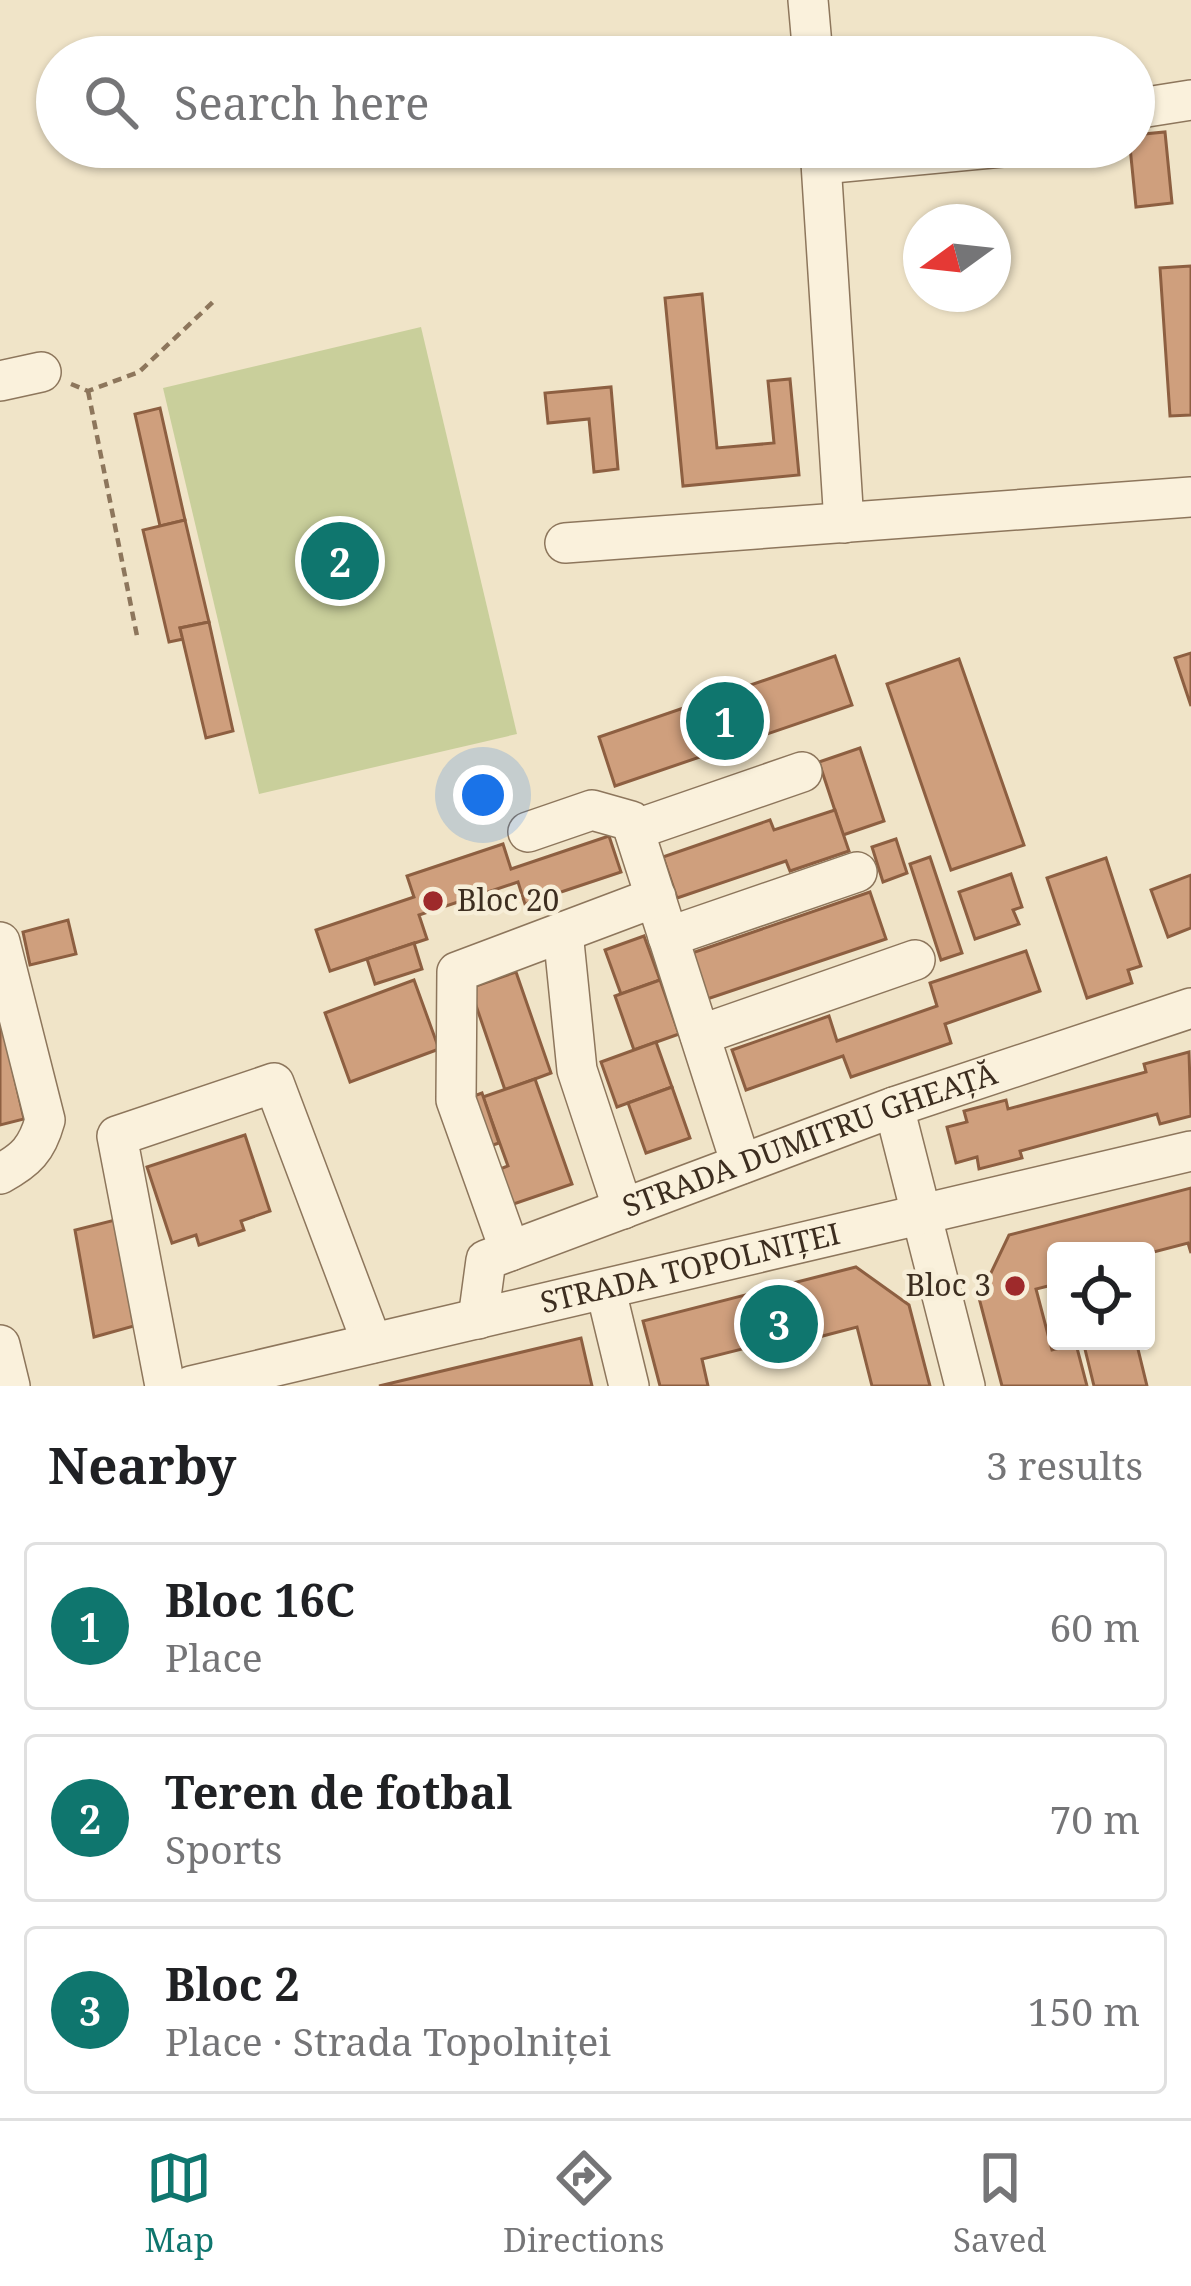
<!DOCTYPE html>
<meta charset="utf-8">
<style>
:root{--surface:#fff;--page:#f6f6f6;--text:#202124;--muted:#757577;--line:#e0e0e0;--accent:#0f766e}
body{margin:0;font-family:"Noto Serif",serif;background:var(--page);color:var(--text)}
.controls{position:absolute;right:36px;bottom:36px;display:grid;overflow:hidden;border-radius:12px;box-shadow:0 3px 9px #0004}
.controls button{width:108px;height:108px;display:grid;place-items:center;padding:0;border:0;border-bottom:3px solid var(--line);background:var(--surface);color:var(--text);font:60px sans-serif}
.compass{position:absolute;left:903px;top:204px;width:108px;height:108px;border-radius:50%;background:var(--surface);box-shadow:0 3px 9px #0004;rotate:255deg}
.you{position:absolute;left:483px;top:795px;width:42px;height:42px;margin:-30px;border:9px solid #fff;border-radius:50%;background:#1a73e8;box-shadow:0 0 0 18px #1a73e833}
.badge{display:grid;place-items:center;width:78px;height:78px;border-radius:50%;background:var(--accent);color:#fff;font-size:39px;font-weight:700}
.pin{position:absolute;translate:-50% -50%;border:6px solid #fff;box-shadow:0 3px 12px #0006}
.list{margin:0;padding:0;list-style:none}
h2{display:flex;justify-content:space-between;align-items:center;height:156px;margin:0;padding:0 48px;font-size:51px}
h2 small{font-size:39px;font-weight:400;color:var(--muted)}
.list li{display:grid;grid-template-columns:78px 1fr auto;gap:36px;align-items:center;box-sizing:border-box;height:168px;margin:0 24px 24px;padding:0 24px;border:3px solid var(--line);border-radius:12px}
.list b{display:block;font-size:45px;white-space:nowrap}
.list p{margin:0;font-size:39px;white-space:nowrap;color:var(--muted)}
.list em{font-size:39px;font-style:normal;color:var(--muted)}
.icon{flex:none;width:66px;height:66px;fill:none;stroke:currentColor;stroke-width:2;stroke-linecap:round;stroke-linejoin:round}
.map{position:relative;flex:none;width:1191px;height:1386px;overflow:hidden}
.search{position:absolute;background:var(--surface);box-shadow:0 3px 9px #0004;left:36px;right:36px;top:36px;height:132px;display:flex;align-items:center;gap:30px;box-sizing:border-box;padding:0 42px;border-radius:66px;color:var(--muted);font-size:45px}
.sheet{height:732px;background:var(--surface)}
nav{display:flex;justify-content:space-around;align-items:center;box-sizing:border-box;height:168px;border-top:3px solid var(--line);background:var(--surface);font-size:33px;color:var(--muted)}
nav a{display:grid;justify-items:center;gap:6px}
nav .on{color:var(--accent)}
.map>svg:first-child{display:block}
.green{fill:#c9cf9b}
.building{fill:#cf9f7d;stroke:#8d5f41;stroke-width:3}
.lines{fill:none;stroke-linecap:round;stroke-linejoin:round}
.minor-casing{stroke:#8d765c;stroke-width:42}
.path{stroke:#8d765c;stroke-width:4.5;stroke-dasharray:9 6;stroke-linecap:butt}
.minor{stroke:#faf1dc;stroke-width:39}
.poi-dot{fill:#9e2a2b;stroke:#f7eed8;stroke-width:4.5}
.labels{text-anchor:middle;stroke-width:9;stroke-linejoin:round;paint-order:stroke}
.poi-label{font-size:30px;fill:#3d2e20;stroke:#f7eed8;text-anchor:start}
.street-label{font-size:30px;fill:#3d2e20;stroke:#f7eed8}
</style>
<div class="map">
<svg width="1191" height="1386" viewBox="0 0 1191 1386">
<rect width="100%" height="100%" fill="#f0e4c8"/>
<polygon class="green" points="421,327 517,734 259,794 163,388"/>
<g class="building">
<polygon points="1165,132 1172,203 1136,207 1130,147 1134,135"/>
<polygon points="1191,266 1191,415 1170,416 1160,268"/>
<polygon points="702,294 717,448 774,443 768,381 790,379 799,475 683,486 665,298"/>
<polygon points="611,387 618,469 594,472 589,419 548,423 545,393"/>
<polygon points="160,408 185,520 160,526 135,414"/>
<polygon points="185,520 209,622 180,628 183,639 169,642 143,530"/>
<polygon points="209,622 233,731 206,738 180,628"/>
<polygon points="1191,653 1191,706 1175,658"/>
<polygon points="835,656 852,705 615,786 599,737"/>
<polygon points="959,659 1024,845 951,870 887,684"/>
<polygon points="860,748 884,821 843,835 819,762"/>
<polygon points="835,810 849,851 790,871 786,861 677,898 663,857 770,820 774,830"/>
<polygon points="609,836 621,872 525,904 518,882 419,915 427,939 330,971 316,930 414,897 407,876 503,844 511,869"/>
<polygon points="896,839 907,873 883,882 872,847"/>
<polygon points="930,857 962,953 941,960 910,864"/>
<polygon points="1106,858 1141,966 1128,970 1132,983 1087,998 1047,878"/>
<polygon points="1011,874 1022,907 1013,910 1019,924 975,939 959,892"/>
<polygon points="1191,875 1191,928 1168,937 1151,890"/>
<polygon points="870,892 886,939 707,999 692,953"/>
<polygon points="68,920 76,954 30,965 23,932"/>
<polygon points="644,936 660,980 621,994 605,950"/>
<polygon points="414,943 422,969 375,984 367,959"/>
<polygon points="1026,951 1040,991 945,1024 951,1043 851,1077 843,1056 746,1090 732,1050 829,1016 837,1041 937,1006 930,983"/>
<polygon points="516,972 551,1073 505,1090 470,988"/>
<polygon points="414,980 439,1049 350,1082 325,1013"/>
<polygon points="660,980 679,1034 634,1050 615,996"/>
<polygon points="0,1014 24,1119 0,1125"/>
<polygon points="656,1042 672,1087 617,1107 601,1062"/>
<polygon points="1189,1052 1191,1116 1160,1124 1157,1114 1020,1151 1022,1158 979,1169 977,1157 956,1163 947,1127 967,1122 964,1111 1006,1100 1008,1109 1146,1072 1144,1064"/>
<polygon points="535,1079 572,1184 502,1208 490,1173 508,1166 483,1097"/>
<polygon points="672,1087 690,1138 646,1153 628,1103"/>
<polygon points="482,1093 499,1143 478,1150 461,1101"/>
<polygon points="245,1135 270,1211 241,1221 244,1230 199,1245 196,1235 172,1243 147,1167"/>
<polygon points="1191,1188 1191,1253 1188,1243 1146,1254 1056,1251 1056,1284 1036,1289 1052,1350 1076,1344 1087,1386 1002,1386 979,1298 1009,1235"/>
<polygon points="115,1220 134,1326 94,1337 75,1230"/>
<polygon points="856,1267 909,1305 930,1386 872,1386 857,1327 811,1339 810,1332 702,1359 708,1386 660,1386 643,1321"/>
<polygon points="581,1338 592,1386 379,1386"/>
<polygon points="1083,1341 1136,1341 1147,1386 1094,1386"/>
</g>
<g class="lines">
<defs>
<g id="minor">
<polyline points="808,0 813,57"/>
<polyline points="1134,109 1191,100"/>
<polyline points="820,147 844,523"/>
<polyline points="822,164 1002,147"/>
<polyline points="0,381 41,372"/>
<polyline points="565,543 1191,497"/>
<polyline points="634,830 802,772"/>
<polyline points="528,832 592,810 631,821 741,1164"/>
<polyline points="563,932 577,1070 623,1209"/>
<polyline points="668,937 857,872"/>
<path d="M0,942L45,1120C37,1149 26,1160 0,1174"/>
<polyline points="700,1035 915,960"/>
<polyline points="894,1107 965,1386"/>
<polyline points="510,1251 456,1100 457,972 656,897"/>
<polyline points="606,1291 629,1386"/>
<path id="s1" d="M478,1319L486,1260L894,1107L1191,1008"/>
<polyline points="0,1345 10,1386"/>
<polyline points="165,1386 117,1136 274,1083 372,1343"/>
<path id="s2" d="M191,1386L1191,1151"/>
</g>
</defs>
<use href="#minor" class="minor-casing"/>
<g class="path">
<polyline points="71,384 88,391 139,372 213,302"/>
<polyline points="88,391 138,641"/>
</g>
<use href="#minor" class="minor"/>
</g>
<g class="poi-dot">
<circle cx="433" cy="901" r="12"/>
<circle cx="1015" cy="1286" r="12"/>
</g>
<g class="labels">
<g class="poi-label">
<text x="457" y="911">Bloc 20</text>
<text x="991" y="1296" text-anchor="end">Bloc 3</text>
</g>
<g class="street-label">
<text dy="10" stroke="none"><textPath href="#s1" startOffset="405">STRADA DUMITRU GHEAȚĂ</textPath></text>
<text dy="10" stroke="none"><textPath href="#s2" startOffset="513">STRADA TOPOLNIȚEI</textPath></text>
</g>
</g>
</svg>
<div class="controls">
<button><svg class="icon" aria-label="locate" viewBox="0 0 24 24"><circle cx="12" cy="12" r="6"/><path d="M12 2v4M12 18v4M2 12h4M18 12h4"/></svg></button>
</div>
<svg class="compass" viewBox="-18 -18 36 36"><path d="M0-13l5 13h-10z" fill="#e53935"/><path d="M0 13l5-13h-10z" fill="#757577"/></svg>
<div class="you"></div>
<div class="pin badge" style="left:725px;top:721px">1</div>
<div class="pin badge" style="left:340px;top:561px">2</div>
<div class="pin badge" style="left:779px;top:1324px">3</div>
<div class="search"><svg class="icon" aria-label="search" viewBox="0 0 24 24"><circle cx="10" cy="10" r="6"/><path d="M15 15l6 6"/></svg>Search here</div>
</div>
<section class="sheet">
<h2>Nearby<small>3 results</small></h2>
<ul class="list">
<li><span class="badge">1</span><div><b>Bloc 16C</b><p>Place</p></div><em>60 m</em></li>
<li><span class="badge">2</span><div><b>Teren de fotbal</b><p>Sports</p></div><em>70 m</em></li>
<li><span class="badge">3</span><div><b>Bloc 2</b><p>Place · Strada Topolniței</p></div><em>150 m</em></li>
</ul>
</section>
<nav>
<a class="on"><svg class="icon" aria-label="map" viewBox="0 0 24 24"><path d="M3 6l6-2 6 2 6-2v14l-6 2-6-2-6 2zM9 4v14M15 6v14"/></svg>Map</a>
<a><svg class="icon" aria-label="directions" viewBox="0 0 24 24"><path d="M12 3l9 9-9 9-9-9zM9 14v-3h6M13 9l2 2-2 2"/></svg>Directions</a>
<a><svg class="icon" aria-label="saved" viewBox="0 0 24 24"><path d="M7 4h10v16l-5-4-5 4z"/></svg>Saved</a>
</nav>
